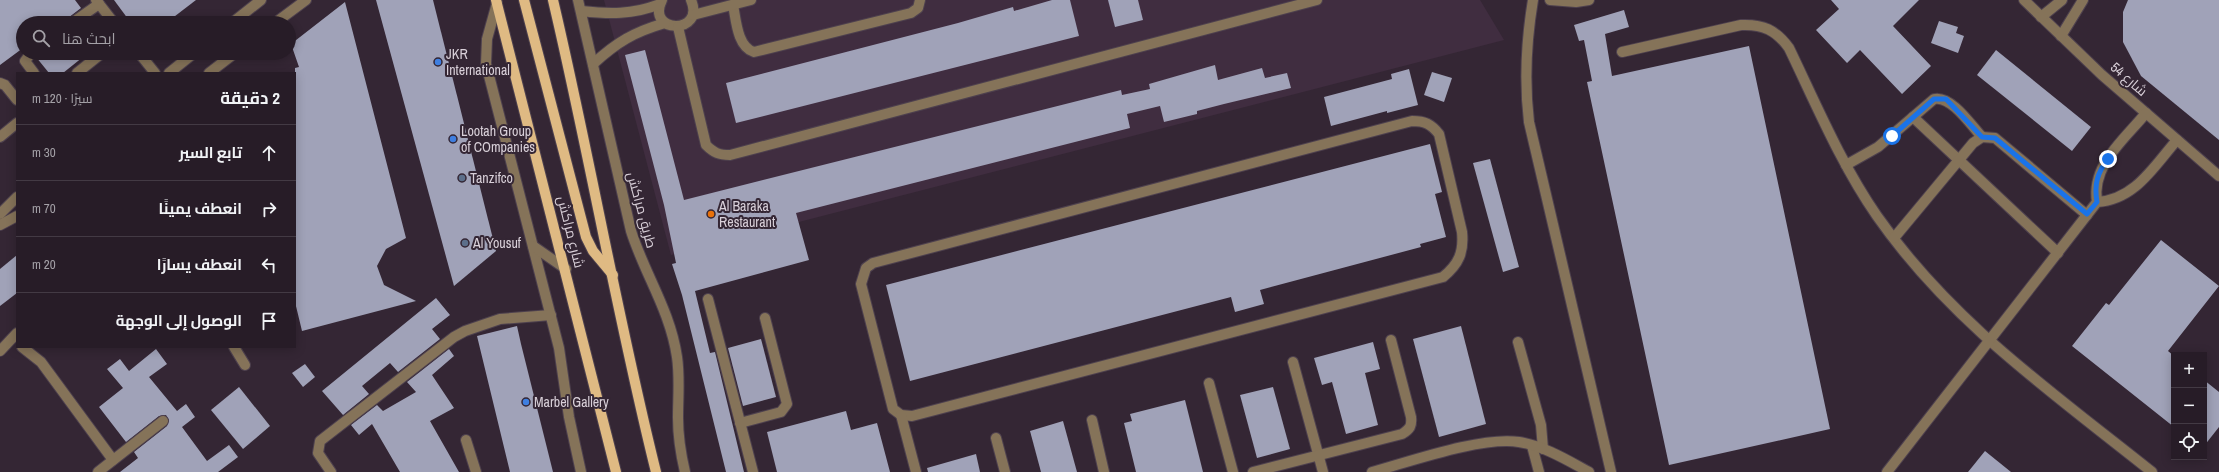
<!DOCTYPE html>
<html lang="ar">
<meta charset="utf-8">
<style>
:root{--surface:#271c27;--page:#332933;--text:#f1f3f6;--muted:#a4a1a7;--line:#433a44}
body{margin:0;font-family:"Archivo Narrow",Cairo,sans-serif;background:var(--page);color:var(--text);direction:rtl}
.controls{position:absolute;right:12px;bottom:12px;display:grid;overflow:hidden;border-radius:0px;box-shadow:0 2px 10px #0003}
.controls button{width:36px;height:36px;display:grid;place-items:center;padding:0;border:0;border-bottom:1px solid var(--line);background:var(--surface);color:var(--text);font:20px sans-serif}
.stop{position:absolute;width:12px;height:12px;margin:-9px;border:3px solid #1a73e8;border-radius:50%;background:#fff}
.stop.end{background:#1a73e8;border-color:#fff;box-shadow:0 1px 4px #0008}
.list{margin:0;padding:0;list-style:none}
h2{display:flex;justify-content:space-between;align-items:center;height:52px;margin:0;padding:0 16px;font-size:17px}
h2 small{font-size:13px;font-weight:400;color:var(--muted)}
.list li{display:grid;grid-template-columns:26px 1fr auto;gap:12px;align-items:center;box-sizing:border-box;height:56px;padding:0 16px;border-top:1px solid var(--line)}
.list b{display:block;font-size:15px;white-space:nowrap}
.list em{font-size:13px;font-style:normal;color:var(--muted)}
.icon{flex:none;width:22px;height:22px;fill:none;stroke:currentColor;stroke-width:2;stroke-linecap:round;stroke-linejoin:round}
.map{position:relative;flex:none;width:2219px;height:472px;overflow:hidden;direction:ltr}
.search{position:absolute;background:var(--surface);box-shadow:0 2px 10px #0003;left:16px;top:16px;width:280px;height:44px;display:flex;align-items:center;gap:10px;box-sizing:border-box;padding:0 14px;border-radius:22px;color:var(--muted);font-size:15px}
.panel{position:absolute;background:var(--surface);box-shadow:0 2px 10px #0003;left:16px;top:72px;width:280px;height:276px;border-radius:0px;direction:rtl}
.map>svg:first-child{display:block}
.built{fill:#402d40}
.building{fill:#a0a2b8}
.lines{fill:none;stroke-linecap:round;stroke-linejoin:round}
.minor-casing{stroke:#4e414e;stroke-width:12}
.major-casing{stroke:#4e414e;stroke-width:12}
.minor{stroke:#857359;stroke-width:10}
.major{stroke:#dfba83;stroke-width:10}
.route{stroke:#1a73e8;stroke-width:5}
.shop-dot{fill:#3f7fe0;stroke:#342634;stroke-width:1.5}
.service-dot{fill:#5c6f8a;stroke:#342634;stroke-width:1.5}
.food-dot{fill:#e8710a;stroke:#342634;stroke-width:1.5}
.labels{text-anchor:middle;stroke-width:4;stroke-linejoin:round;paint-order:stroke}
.poi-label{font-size:14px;fill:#d9d0d9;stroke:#342634;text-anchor:start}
.street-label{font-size:14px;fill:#d9d0d9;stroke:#342634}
</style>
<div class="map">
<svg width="2219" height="472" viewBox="0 0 2219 472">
<rect width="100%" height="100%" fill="#342634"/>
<polygon class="built" points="604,0 1480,0 1504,40 671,255"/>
<g class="building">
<polygon points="0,0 75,0 81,8 68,18 66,23 23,23 23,48 0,65"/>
<polygon points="114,0 196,0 166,23 131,23"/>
<polygon points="376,0 433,0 496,251 454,286"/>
<polygon points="1052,0 1070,0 1079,36 736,123 726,83 958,23 1013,7 1014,11"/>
<polygon points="1108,0 1138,0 1143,20 1115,27"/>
<polygon points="1831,0 1919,0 1893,26 1931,66 1902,94 1860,50 1847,63 1816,30 1839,9"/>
<polygon points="2128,0 2219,0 2219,140 2141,76 2123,42 2123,12"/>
<polygon points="345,2 406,238 386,249 377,266 384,285 416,301 302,331 295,302 295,68 299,67 291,44"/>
<polygon points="1624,10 1629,27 1605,34 1612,76 1749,46 1830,429 1669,465 1587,82 1592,81 1584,40 1579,41 1574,25"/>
<polygon points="1939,21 1958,27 1956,33 1964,36 1958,53 1931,43"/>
<polygon points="645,50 684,200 1121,90 1122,95 1150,89 1149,84 1215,65 1218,80 1262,68 1265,78 1287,73 1291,88 1224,104 1197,111 1197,114 1164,122 1160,106 1127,114 1130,128 796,213 809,260 695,291 710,353 715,352 744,472 726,472 682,295 672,264 676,263 664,205 625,55"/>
<polygon points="1996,50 2091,127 2072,151 1977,75"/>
<polygon points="37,53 88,53 63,73 49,73 36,57"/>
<polygon points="1409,69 1418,105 1387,113 1387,111 1331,126 1324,97 1392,79 1391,74"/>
<polygon points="1432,72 1452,78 1444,102 1424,95"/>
<polygon points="1430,144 1442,192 1435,194 1446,237 1420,244 1421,247 1260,290 1264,304 1235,312 1231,297 910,381 886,285"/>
<polygon points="1490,159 1519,267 1503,272 1473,163"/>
<polygon points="2161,240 2219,286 2168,351 2174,356 2174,427 2072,346 2106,303 2109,305"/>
<polygon points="17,255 17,293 0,306 0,269"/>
<polygon points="436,298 450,315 432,329 440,339 398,372 390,363 362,386 369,394 343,415 322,391"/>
<polygon points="517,326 521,344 553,472 510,472 477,336"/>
<polygon points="1461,326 1486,424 1439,437 1413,339"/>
<polygon points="761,339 776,397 743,406 728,348"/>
<polygon points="1373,342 1380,369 1365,373 1378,425 1346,434 1332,382 1322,385 1314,358"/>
<polygon points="156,349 167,364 149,377 177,411 186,404 195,417 182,427 207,461 229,445 238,457 218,472 120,472 138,458 134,452 167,426 169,420 166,415 159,416 126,442 99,407 123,388 107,369 120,359 129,371"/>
<polygon points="449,349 454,356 432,375 454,408 430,421 459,472 400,472 372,424 359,435 351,425 377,405 383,411 416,392 407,382"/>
<polygon points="305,364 315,377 303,387 292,373"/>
<polygon points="2204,380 2219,392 2219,427 2204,446"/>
<polygon points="239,387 270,426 243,449 211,410"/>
<polygon points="1273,387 1290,449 1257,458 1240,395"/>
<polygon points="1185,400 1203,472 1136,472 1124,423 1132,421 1130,414"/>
<polygon points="846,411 851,430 877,423 890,472 777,472 767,432"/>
<polygon points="1063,421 1077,472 1041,472 1030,431"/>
<polygon points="1985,451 2011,472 1968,472"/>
<polygon points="976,454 980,472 928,472 927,468"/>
</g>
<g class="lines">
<defs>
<g id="minor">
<polyline points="96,0 114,23"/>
<path d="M578,0L631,231C645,275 670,310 677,357C680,377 678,397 678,418C678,435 681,455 685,472"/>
<path d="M662,0C645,34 706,35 691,0"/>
<path d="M1533,0C1526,42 1524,80 1529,122L1611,472"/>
<polyline points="1550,0 1576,2 1589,0"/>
<polyline points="2024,0 2102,75 2219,176"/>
<polyline points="497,3 487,39 486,64 559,348 569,417 581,472"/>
<path d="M733,5C736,19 737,47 754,52L911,13L918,8L920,0"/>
<path d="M581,11C609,14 632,15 660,4"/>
<polyline points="693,15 751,0"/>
<polyline points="2041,17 2062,0"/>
<polyline points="72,23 99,4"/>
<polyline points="232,23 261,0"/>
<polyline points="275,23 306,0"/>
<path d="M678,27L706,145C714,153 719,155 730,155L1317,0"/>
<polyline points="2061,36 2083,0"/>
<path d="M1622,52L1741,25C1763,24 1776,30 1789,48C1816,104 1841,164 1877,216C1951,322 2052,392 2152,472"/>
<polyline points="31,53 25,61 34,73"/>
<polyline points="139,53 155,73"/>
<path d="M593,64C617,42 634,32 665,23"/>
<polyline points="77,73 102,53"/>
<polyline points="169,73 194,53"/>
<polyline points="209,73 235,53"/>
<polyline points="0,83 5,85 17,100"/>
<polyline points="1913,117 2058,253"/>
<path d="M1412,121C1425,121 1431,124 1439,134L1462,232C1464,252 1459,264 1443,277L912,416L901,415L893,409L861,284L866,268L873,263Z"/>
<polyline points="0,137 17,123"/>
<path d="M1846,165L1878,147L1934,99C1951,95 1971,125 1982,137"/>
<path d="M2097,202C2091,165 2124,140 2146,113"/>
<polyline points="0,214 17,197"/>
<polyline points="0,225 17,216"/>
<polyline points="1894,238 1973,143 1982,137 1995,138 2087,215"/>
<polyline points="533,246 566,269"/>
<polyline points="708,299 753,472"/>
<polyline points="1518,342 1541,425 1543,449"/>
<polyline points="22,347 41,362 113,460"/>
<polyline points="234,347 245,365"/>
<polyline points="0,351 17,333"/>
<polyline points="1293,362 1323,472"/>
<polyline points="1209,383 1233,472"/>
<polyline points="901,415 916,472"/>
<polyline points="1092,420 1104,472"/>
<polyline points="740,423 781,412 787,404 765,318"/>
<polyline points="996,438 1005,472"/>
<polyline points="466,440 476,472"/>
<polyline points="1532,446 1539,472"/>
<polyline points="98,472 163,421"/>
<polyline points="331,472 318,453 320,441 454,337 465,331 500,319 551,315"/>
<path d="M1253,472L1402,434C1410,429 1412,426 1411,417L1391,340"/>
<path d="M1372,472C1409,462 1482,436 1519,442C1544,446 1567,460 1589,472"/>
<path d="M1887,472L2097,202C2135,200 2154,166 2177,140"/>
</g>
<g id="major">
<polyline points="496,0 616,472"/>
<polyline points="524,0 586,237 593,251 613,275"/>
<path d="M553,0C590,157 617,316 656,472"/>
</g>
</defs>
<use href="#minor" class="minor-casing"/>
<use href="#major" class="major-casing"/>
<use href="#minor" class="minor"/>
<use href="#major" class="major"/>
</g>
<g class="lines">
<path class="route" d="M1892,136L1934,99H1946L1982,137L1995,138L2087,214L2097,202C2094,185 2097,173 2108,159"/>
</g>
<g class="shop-dot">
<circle cx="438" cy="62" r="4"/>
<circle cx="453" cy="139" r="4"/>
<circle cx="526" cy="402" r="4"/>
</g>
<g class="service-dot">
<circle cx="462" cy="178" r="4"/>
<circle cx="465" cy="243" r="4"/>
</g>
<circle class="food-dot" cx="711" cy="214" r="4"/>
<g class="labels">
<g class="poi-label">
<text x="446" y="59">JKR<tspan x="446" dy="16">International</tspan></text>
<text x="461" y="136">Lootah Group<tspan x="461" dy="16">of COmpanies</tspan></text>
<text x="470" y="183">Tanzifco</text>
<text x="719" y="211">Al Baraka<tspan x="719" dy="16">Restaurant</tspan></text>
<text x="473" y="248">Al Yousuf</text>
<text x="534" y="407">Marbel Gallery</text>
</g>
<g class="street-label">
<text transform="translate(2129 79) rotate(41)" y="5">شارع 54</text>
<text transform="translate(642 210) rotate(75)" y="5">طريق مراكش</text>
<text transform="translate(571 232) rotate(76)" y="5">شارع مراكش</text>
</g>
</g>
</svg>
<div class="controls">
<button>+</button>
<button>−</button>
<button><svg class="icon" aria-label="locate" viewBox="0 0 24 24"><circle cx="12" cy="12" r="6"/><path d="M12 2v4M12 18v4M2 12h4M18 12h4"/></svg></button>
</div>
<div class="stop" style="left:1892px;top:136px"></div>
<div class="stop end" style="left:2108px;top:159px"></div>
<div class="search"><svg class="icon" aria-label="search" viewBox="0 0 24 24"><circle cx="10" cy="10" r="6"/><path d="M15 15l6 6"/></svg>ابحث هنا</div>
<section class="panel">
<h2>2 دقيقة<small>سيرًا · 120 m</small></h2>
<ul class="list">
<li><svg class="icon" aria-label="ahead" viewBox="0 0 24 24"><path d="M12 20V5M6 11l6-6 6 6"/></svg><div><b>تابع السير</b></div><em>30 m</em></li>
<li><svg class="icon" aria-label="right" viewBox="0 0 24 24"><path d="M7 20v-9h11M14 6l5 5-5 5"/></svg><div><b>انعطف يمينًا</b></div><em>70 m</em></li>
<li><svg class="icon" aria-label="left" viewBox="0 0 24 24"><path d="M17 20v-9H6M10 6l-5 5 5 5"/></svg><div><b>انعطف يسارًا</b></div><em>20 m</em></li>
<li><svg class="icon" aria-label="arrive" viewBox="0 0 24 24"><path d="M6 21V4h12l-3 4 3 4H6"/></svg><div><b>الوصول إلى الوجهة</b></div></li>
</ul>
</section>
</div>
